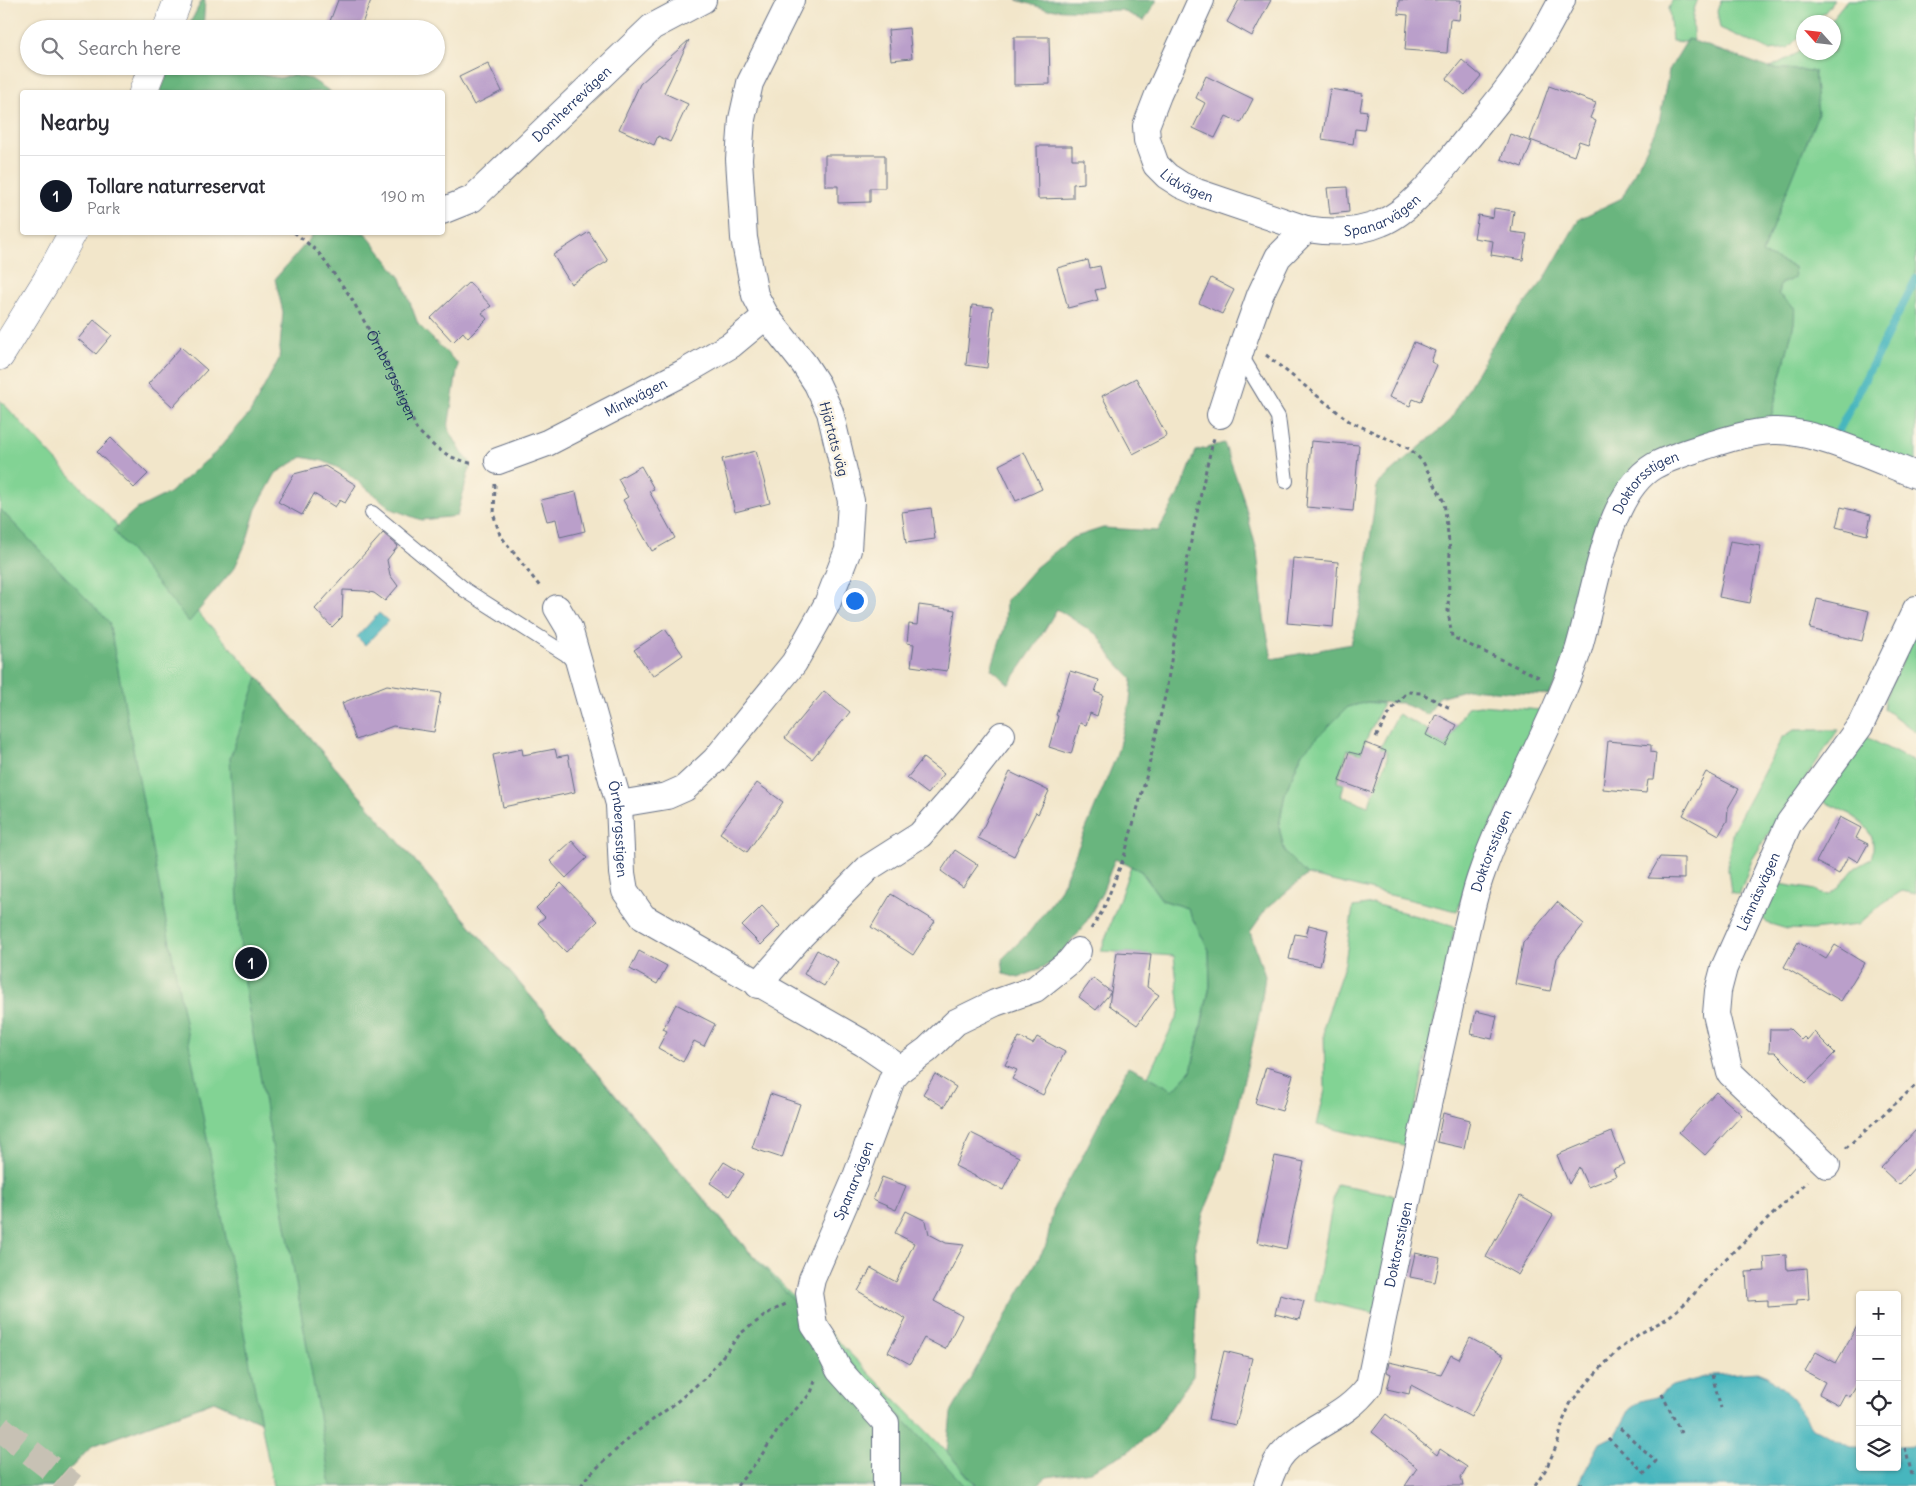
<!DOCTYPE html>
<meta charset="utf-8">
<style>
:root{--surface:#fff;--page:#f2f2f3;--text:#2b2b33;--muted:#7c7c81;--line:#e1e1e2;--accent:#111827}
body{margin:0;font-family:Delius,sans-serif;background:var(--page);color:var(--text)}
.controls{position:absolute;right:15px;bottom:15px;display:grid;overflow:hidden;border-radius:5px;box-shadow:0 1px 4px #0004}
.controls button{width:45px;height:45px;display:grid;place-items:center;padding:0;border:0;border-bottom:1px solid var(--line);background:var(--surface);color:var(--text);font:25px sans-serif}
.compass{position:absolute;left:1796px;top:15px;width:45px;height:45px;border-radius:50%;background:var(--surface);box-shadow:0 1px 4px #0004;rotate:297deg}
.you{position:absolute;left:854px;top:600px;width:18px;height:18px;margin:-12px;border:4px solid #fff;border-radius:50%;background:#1a73e8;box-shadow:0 0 0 8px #1a73e833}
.badge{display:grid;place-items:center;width:32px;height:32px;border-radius:50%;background:var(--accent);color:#fff;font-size:16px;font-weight:700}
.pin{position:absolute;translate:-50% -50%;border:2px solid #fff;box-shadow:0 1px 5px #0006}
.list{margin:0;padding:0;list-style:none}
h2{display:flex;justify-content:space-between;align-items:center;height:65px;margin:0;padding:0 20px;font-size:21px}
h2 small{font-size:16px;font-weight:400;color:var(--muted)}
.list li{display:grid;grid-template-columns:32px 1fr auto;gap:15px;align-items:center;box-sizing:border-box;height:80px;padding:0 20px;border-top:1px solid var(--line)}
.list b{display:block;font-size:19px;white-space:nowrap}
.list p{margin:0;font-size:16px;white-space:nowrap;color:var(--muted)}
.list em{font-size:16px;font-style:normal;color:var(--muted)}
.icon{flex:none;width:28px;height:28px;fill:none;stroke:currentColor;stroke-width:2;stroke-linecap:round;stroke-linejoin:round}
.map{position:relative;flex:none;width:1916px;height:1486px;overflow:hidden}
.search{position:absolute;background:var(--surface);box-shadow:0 1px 4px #0004;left:20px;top:20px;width:425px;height:55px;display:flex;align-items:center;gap:12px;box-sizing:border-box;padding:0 18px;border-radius:28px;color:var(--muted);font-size:19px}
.panel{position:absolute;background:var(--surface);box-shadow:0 1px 4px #0004;left:20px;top:90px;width:425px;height:145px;border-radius:5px}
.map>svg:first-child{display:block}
.green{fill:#82d394;stroke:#4e8179}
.forest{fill:#69b57e;stroke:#42726e}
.water{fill:#47b6be;stroke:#31728e}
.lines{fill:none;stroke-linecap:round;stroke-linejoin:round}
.stream{stroke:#47b6be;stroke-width:8}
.building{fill:#ba9fca}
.minor-tunnel{stroke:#c7c1b4;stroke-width:26;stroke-dasharray:26 13;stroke-linecap:butt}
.service-casing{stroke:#666f84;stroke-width:16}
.minor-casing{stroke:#666f84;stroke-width:28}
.tertiary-casing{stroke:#666f84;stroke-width:29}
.path{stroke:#666f84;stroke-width:3;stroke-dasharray:4 4;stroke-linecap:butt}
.service{stroke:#fff;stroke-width:14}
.minor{stroke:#fff;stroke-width:26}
.tertiary{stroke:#fff;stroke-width:28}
.labels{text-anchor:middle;stroke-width:5;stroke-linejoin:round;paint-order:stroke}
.street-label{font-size:14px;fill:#1b2f5e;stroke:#fcf5e5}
</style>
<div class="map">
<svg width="1916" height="1486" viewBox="0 0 1916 1486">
<rect width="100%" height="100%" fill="#fcf5e5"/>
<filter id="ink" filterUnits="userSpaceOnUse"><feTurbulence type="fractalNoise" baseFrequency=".02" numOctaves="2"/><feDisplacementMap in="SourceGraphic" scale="10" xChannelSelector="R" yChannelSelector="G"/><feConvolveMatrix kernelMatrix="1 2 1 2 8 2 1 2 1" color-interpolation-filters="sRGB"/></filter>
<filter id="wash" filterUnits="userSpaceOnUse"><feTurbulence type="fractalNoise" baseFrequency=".0096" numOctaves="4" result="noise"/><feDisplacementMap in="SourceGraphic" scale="20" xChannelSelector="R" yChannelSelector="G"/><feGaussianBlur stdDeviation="1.12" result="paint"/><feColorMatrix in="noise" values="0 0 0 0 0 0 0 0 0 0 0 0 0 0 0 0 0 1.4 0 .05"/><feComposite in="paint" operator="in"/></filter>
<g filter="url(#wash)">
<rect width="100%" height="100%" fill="#f2e6ca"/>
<g class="green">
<path d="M1672,0H1698C1691,12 1692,27 1694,41L1688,39L1686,42L1672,41L1669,9Z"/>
<polygon points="1721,0 1834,0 1825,12 1815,22 1804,22 1803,33 1788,48 1769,50 1720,28 1717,11"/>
<polygon points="1847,0 1916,0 1916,467 1791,420 1771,417 1794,323 1778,294 1780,284 1795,278 1762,253 1797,163 1814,71 1769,68 1796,54 1803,47 1804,52 1834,52 1834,22 1829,22"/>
<polygon points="0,400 258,677 746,1248 947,1452 976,1486 273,1486 261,1422 214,1401 92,1446 53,1486 0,1486"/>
<polygon points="1916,631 1916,732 1884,709 1885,698"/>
<polygon points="1367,702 1383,704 1365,742 1361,754 1348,750 1337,782 1344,784 1341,796 1368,806 1387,760 1387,750 1380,748 1398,714 1428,730 1426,735 1446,746 1467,707 1480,705 1540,710 1542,718 1476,857 1457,911 1307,875 1285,853 1279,827 1285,793 1302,753 1348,707"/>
<polygon points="1794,730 1838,730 1767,836 1752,860 1739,895 1731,892 1728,870 1729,852 1733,830 1782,738"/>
<path d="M1866,737L1916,763V894L1902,891L1883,903L1858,925L1811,930L1787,929L1767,923L1758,912L1774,883L1816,890L1821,894L1829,895L1837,889L1855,868L1871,859C1883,822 1842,811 1816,798Z"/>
<polygon points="1131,866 1141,871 1162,900 1187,908 1209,950 1210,986 1191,1071 1173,1091 1148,1076 1180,1010 1174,956 1101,951"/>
<polygon points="1374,904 1455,927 1407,1146 1317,1125 1325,1090 1324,1025 1345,963 1353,907"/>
<polygon points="1336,1184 1385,1193 1394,1196 1399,1202 1375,1313 1315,1300"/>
</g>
<g class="forest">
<polygon points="202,0 205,0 203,29 187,29"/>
<polygon points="1017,0 1157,0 1144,21 1121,10 1086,11 1046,9"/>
<polygon points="1688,39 1769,68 1814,71 1818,114 1762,253 1794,267 1795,278 1780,284 1778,294 1795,308 1794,323 1771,417 1697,439 1635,468 1606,506 1586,561 1575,619 1560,675 1549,695 1468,689 1439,697 1428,715 1402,703 1367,702 1348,707 1302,753 1285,793 1279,827 1285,853 1307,875 1267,908 1250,932 1265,976 1260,1012 1223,1167 1203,1214 1195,1246 1197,1294 1193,1376 1156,1429 1129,1451 1091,1471 1047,1477 1036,1486 977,1486 947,1452 951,1413 1046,1245 1054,1207 1083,1155 1128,1067 1148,1076 1173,1090 1191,1071 1210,986 1209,950 1187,908 1162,900 1141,871 1115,859 1101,895 1084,926 1054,962 1019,978 1004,974 1002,959 1030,931 1060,891 1116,757 1130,702 1132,679 1113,659 1099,636 1057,609 1035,646 1009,684 991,669 1005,626 1006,601 1035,568 1072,538 1103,528 1158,531 1182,488 1196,451 1224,443 1242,494 1257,551 1264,617 1272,659 1351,644 1363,596 1377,484 1450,421 1496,339 1544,280 1579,219 1622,198 1659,123 1669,70"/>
<polygon points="171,66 233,66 257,74 280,78 292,75 311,79 331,92 160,92"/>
<polygon points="311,233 365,233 401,278 418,324 458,364 448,428 462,453 471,463 457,516 421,520 392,509 345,471 323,461 302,457 276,473 256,509 246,543 235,567 189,622 113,530 135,510 169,493 215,453 250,413 279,359 283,312 275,279 313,235"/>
<polygon points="0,509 109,622 261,1422 214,1401 92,1446 53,1486 0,1486"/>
<polygon points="258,677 746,1249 965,1486 331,1486 242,971 230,758"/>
</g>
<g class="water">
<polygon points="379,613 388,621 365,645 357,637"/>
<polygon points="1758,1372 1768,1376 1786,1391 1813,1428 1850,1447 1860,1447 1860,1467 1897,1467 1897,1447 1916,1446 1916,1486 1577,1486 1600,1443 1616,1435 1630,1409 1641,1401 1656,1397 1672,1386 1712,1375"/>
</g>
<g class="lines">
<polyline class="stream" points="1839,430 1916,279"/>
</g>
<g id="blocks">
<g class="building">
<polygon points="338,0 371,0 360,29 327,29"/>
<polygon points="1239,0 1271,0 1252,36 1227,22"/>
<polygon points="1399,0 1461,0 1459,20 1450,19 1447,53 1405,50 1408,15 1398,14"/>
<polygon points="909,28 912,58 891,60 888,30"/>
<polygon points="1014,37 1049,37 1050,84 1014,85"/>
<polygon points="689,40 664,93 688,104 670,142 658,136 654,145 619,129 640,84"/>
<polygon points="1462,60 1481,76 1465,95 1446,79"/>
<polygon points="488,63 502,91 474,105 459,77"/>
<polygon points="1206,76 1253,99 1241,123 1226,116 1215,138 1193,128 1205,103 1196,98"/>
<polygon points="1549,86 1596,103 1590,118 1596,121 1588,144 1579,141 1574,156 1530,140"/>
<polygon points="1330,89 1363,94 1360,110 1367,111 1364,130 1355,129 1353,144 1322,139"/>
<polygon points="1510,134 1532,142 1522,167 1501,159"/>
<polygon points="1037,146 1072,146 1072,159 1084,159 1084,183 1073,184 1073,198 1038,199"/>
<polygon points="825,155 885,155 885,188 870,188 870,202 838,203 838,186 825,186"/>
<polygon points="1347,187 1349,212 1330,214 1327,188"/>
<polygon points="1494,208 1514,211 1511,232 1527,234 1523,260 1491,255 1493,241 1474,238 1478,215 1493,218"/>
<polygon points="589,232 608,261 571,284 553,255"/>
<polygon points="1088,260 1090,268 1100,266 1105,288 1095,290 1098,300 1068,308 1057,268"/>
<polygon points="1211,278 1234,290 1222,314 1199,303"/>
<polygon points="469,282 491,306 482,313 487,319 468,338 463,332 453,342 431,318"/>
<polygon points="972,305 993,307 987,368 966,365"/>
<polygon points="94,320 112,335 96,354 78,339"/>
<polygon points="1414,342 1435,351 1431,362 1437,365 1421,402 1413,399 1410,406 1389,397"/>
<polygon points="181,347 207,370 173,407 148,384"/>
<polygon points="1136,378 1167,436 1133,454 1102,396"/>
<polygon points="111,438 148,474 134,488 97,452"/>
<polygon points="1311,441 1359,445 1353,511 1306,507"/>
<polygon points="756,451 770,503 735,512 722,459"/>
<polygon points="1024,452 1042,489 1016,501 999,465"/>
<polygon points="325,466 356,485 345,503 340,500 335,507 314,494 302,515 278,502 294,474"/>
<polygon points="641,466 654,489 649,491 675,538 652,551 623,500 628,497 618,479"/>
<polygon points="576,492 585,531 560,537 556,519 547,521 541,500"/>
<polygon points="1841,507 1871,515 1867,535 1836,527"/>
<polygon points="931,508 935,539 906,543 902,512"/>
<polygon points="383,533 398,546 387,560 390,575 398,586 385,601 374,593 365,591 343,590 342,617 332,627 315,609"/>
<polygon points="1730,541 1761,546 1750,603 1719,597"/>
<polygon points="1293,558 1338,562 1333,627 1287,623"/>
<polygon points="1817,599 1869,611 1862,641 1810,629"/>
<polygon points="919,605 955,610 947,671 911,666 914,644 907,643 909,624 917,625"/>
<polygon points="665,629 683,655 653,676 634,650"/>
<polygon points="1070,671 1099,680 1095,692 1103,695 1097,716 1090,713 1086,725 1080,723 1071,754 1049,747 1058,716 1056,715"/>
<polygon points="387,685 441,693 434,732 393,726 356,740 342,703"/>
<polygon points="824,691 850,712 812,759 785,738"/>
<polygon points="1436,714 1457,725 1446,746 1426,735"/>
<polygon points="1608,741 1651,745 1651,752 1656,753 1653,780 1648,780 1646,793 1603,789"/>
<polygon points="1365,743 1386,751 1372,793 1339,781 1349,752 1361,755"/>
<polygon points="522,749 523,755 555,749 557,757 568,755 575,792 503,807 493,755"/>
<polygon points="923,758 944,774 928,794 907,778"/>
<polygon points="1010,772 1049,791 1038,814 1036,812 1014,856 978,838"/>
<polygon points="1706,772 1739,789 1728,808 1727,821 1719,835 1683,815"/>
<polygon points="757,783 783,802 747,852 720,833"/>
<polygon points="1840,817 1861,828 1856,838 1868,844 1858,862 1848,856 1839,874 1816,862"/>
<polygon points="572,841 587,858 566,878 550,861"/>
<polygon points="955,850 978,865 963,887 941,871"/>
<polygon points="1660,857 1684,858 1684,879 1648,878"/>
<polygon points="561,883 598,921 566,952 538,923 545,917 536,908"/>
<polygon points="891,894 935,921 913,955 871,927"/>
<polygon points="1557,902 1584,924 1557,958 1550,991 1515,984 1523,943"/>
<polygon points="762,906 780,926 761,945 742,926"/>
<polygon points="1309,925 1328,930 1320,966 1289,959 1295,934 1306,936"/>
<polygon points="1798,942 1826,959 1835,945 1864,963 1841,1001 1784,967"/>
<polygon points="817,950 838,962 824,986 804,974"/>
<polygon points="639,951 667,966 657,984 630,969"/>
<polygon points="1117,952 1151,954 1147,987 1159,995 1137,1025 1109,1005"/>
<polygon points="1093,978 1111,992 1096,1010 1079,997"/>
<polygon points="676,1004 715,1024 704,1046 694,1041 683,1062 658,1048 667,1031 663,1029"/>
<polygon points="1476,1011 1497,1016 1492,1039 1471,1034"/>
<polygon points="1770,1029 1790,1029 1801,1040 1804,1037 1807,1040 1814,1032 1835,1053 1806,1083 1775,1052 1769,1052"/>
<polygon points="1019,1037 1033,1044 1037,1037 1065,1052 1043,1095 1012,1079 1017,1070 1005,1065"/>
<polygon points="1266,1067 1293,1075 1282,1111 1255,1103"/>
<polygon points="935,1074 956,1087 944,1107 923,1094"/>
<polygon points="1716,1092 1742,1115 1705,1155 1679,1132"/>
<polygon points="770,1094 800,1104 782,1158 752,1148"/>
<polygon points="1443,1113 1470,1120 1464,1148 1437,1142"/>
<polygon points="1916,1130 1916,1166 1899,1185 1881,1168"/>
<polygon points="1612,1132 1625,1164 1613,1169 1616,1176 1588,1187 1579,1167 1569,1184 1557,1155"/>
<polygon points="971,1133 1019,1157 1003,1190 955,1166"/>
<polygon points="1275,1156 1304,1162 1286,1249 1257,1242"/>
<polygon points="724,1162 744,1174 729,1196 710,1183"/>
<polygon points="882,1177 906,1186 896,1210 873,1200"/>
<polygon points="1520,1196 1553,1215 1518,1275 1486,1257"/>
<polygon points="906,1211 926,1221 929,1234 946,1243 964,1245 934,1301 962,1316 945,1349 924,1338 910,1364 888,1352 906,1319 858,1291 871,1268 896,1282 914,1243 895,1233"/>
<polygon points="1415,1253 1440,1258 1435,1282 1410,1277"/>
<polygon points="1786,1255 1787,1270 1807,1268 1809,1299 1797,1300 1797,1305 1768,1307 1768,1300 1748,1301 1746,1272 1765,1271 1764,1257"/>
<polygon points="1280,1295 1304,1301 1299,1320 1275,1314"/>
<polygon points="1860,1321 1860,1380 1850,1397 1845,1394 1839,1405 1819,1394 1825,1382 1805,1371 1816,1352 1836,1363"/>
<polygon points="1470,1338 1504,1356 1471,1417 1411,1385 1409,1394 1387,1389 1391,1374 1387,1372 1389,1362 1441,1374 1451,1355 1459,1359"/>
<polygon points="1224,1351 1252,1358 1236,1425 1208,1419"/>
<polygon points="1386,1414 1437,1455 1440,1449 1467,1467 1461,1477 1463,1486 1405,1486 1417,1468 1372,1432"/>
</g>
</g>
</g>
<g filter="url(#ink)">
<use href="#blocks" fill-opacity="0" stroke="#666f84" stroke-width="1"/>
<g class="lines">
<polyline class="minor-tunnel" points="0,1428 73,1486"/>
<defs>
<g id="service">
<polyline points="1240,354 1278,417 1286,481"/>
<polyline points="372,513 465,590 542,639 566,654 576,663"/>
</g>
<g id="minor">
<path id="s2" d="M1201,0L1158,95L1146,126L1147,140L1156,165L1167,176L1181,185L1197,192L1306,229"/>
<path id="s3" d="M442,211L472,199L652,27L703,0"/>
<path id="s4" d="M1220,415L1245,337L1260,295L1278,257L1306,229C1331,233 1358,233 1381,223C1411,211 1438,175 1458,150C1484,118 1512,86 1534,50C1544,34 1553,17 1562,0"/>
<path id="s5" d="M498,461L547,443L683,373L731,345L766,316"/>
<path id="s6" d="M557,608L569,628L619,804L622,873L625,891L643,917L863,1043L901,1069"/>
<polyline points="619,804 667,796 685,788 715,760 794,663 827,604 848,550 851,501 830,412 817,384 804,364 766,316 755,295 744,238 739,159 742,119 750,83 791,0"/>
<polyline points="758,985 801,936 868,868 920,835 955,795 1002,735"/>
<path id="s7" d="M1827,1165L1730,1073L1716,1014L1718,991L1724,968L1789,823L1860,726L1916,609"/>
<path id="s8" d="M886,1486V1423L839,1370L824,1340L814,1325L809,1293L812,1279L854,1182L892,1079L901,1069L927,1050L956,1022L995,1003L1035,989L1069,962L1078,951"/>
<path id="s9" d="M1267,1486C1271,1474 1275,1461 1284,1452C1309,1425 1345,1419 1369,1386C1393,1269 1417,1153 1443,1037C1450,1006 1457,975 1463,945C1468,923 1473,899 1480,878C1506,801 1551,731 1577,654C1594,602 1604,495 1654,466C1670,457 1689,452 1706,446C1728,439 1750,432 1773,431C1813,429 1877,460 1916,475"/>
</g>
<g id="tertiary">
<polyline points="167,29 178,0"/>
<polyline points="143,92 153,66"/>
<polyline points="0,356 47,280 73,232"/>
</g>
</defs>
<use href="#service" class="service-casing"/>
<use href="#minor" class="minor-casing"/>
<use href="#tertiary" class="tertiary-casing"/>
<g class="path">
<path id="s1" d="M294,232L318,252L350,296L390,367L417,430L435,447L451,457L473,464"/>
<polyline points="1266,355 1349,421 1410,449 1423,462 1444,502 1450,550 1448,611 1452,637 1541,678"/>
<polyline points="495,484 494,516 500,535 541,588"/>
<path d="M1376,737C1386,719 1393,705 1408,692L1421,693L1452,709"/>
<polyline points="1091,929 1103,910 1124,857 1146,778 1166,692 1188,556 1207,465 1214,438"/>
<polyline points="1846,1148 1916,1085"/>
<polyline points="1712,1375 1721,1408"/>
<polyline points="1662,1394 1681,1433"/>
<polyline points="1608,1438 1645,1473 1656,1461 1620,1428"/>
<polyline points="1905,1448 1912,1475"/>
<polyline points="1867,1467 1868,1472"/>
<polyline points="1579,1483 1584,1486"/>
<polyline points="581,1486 586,1478 631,1436 673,1405 707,1376 741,1333 770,1312 786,1304"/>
<polyline points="737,1486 759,1459 782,1424 811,1393 815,1381"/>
<polyline points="1535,1486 1546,1469 1558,1442 1563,1421 1571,1402 1595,1374 1617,1351 1639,1334 1666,1319 1688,1301 1716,1268 1807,1182"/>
</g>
<use href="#service" class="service"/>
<use href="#minor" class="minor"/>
<use href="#tertiary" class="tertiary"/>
</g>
</g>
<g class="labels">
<g class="street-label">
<text dy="5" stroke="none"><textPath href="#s3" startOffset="170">Domherrevägen</textPath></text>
<text dy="5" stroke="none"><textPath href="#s2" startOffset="216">Lidvägen</textPath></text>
<text dy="5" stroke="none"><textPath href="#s4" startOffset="288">Spanarvägen</textPath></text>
<text dy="5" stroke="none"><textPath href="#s1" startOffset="175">Örnbergsstigen</textPath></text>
<text dy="5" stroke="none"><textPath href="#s5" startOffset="152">Minkvägen</textPath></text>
<text transform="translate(834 439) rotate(75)" y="5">Hjärtats väg</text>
<text dy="5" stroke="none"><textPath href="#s9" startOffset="1101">Doktorsstigen</textPath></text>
<text dy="5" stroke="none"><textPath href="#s6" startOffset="231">Örnbergsstigen</textPath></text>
<text dy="5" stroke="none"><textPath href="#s9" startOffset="696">Doktorsstigen</textPath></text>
<text dy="5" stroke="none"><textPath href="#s7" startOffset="325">Lännäsvägen</textPath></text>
<text dy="5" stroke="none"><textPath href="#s8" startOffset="339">Spanarvägen</textPath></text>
<text dy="5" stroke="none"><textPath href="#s9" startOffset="291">Doktorsstigen</textPath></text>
</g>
</g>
</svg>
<div class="controls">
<button>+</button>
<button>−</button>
<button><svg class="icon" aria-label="locate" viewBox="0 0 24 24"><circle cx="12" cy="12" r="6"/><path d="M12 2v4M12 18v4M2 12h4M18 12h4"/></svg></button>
<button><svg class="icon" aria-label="layers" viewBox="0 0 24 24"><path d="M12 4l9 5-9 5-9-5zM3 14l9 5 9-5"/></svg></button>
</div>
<svg class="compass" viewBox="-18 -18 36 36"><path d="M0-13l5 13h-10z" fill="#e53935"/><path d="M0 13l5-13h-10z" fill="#7c7c81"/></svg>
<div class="you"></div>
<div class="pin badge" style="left:251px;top:963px">1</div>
<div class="search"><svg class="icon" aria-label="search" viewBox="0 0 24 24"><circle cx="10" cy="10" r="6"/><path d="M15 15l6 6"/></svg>Search here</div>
<section class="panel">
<h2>Nearby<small></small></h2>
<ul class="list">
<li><span class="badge">1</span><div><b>Tollare naturreservat</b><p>Park</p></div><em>190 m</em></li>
</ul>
</section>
</div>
